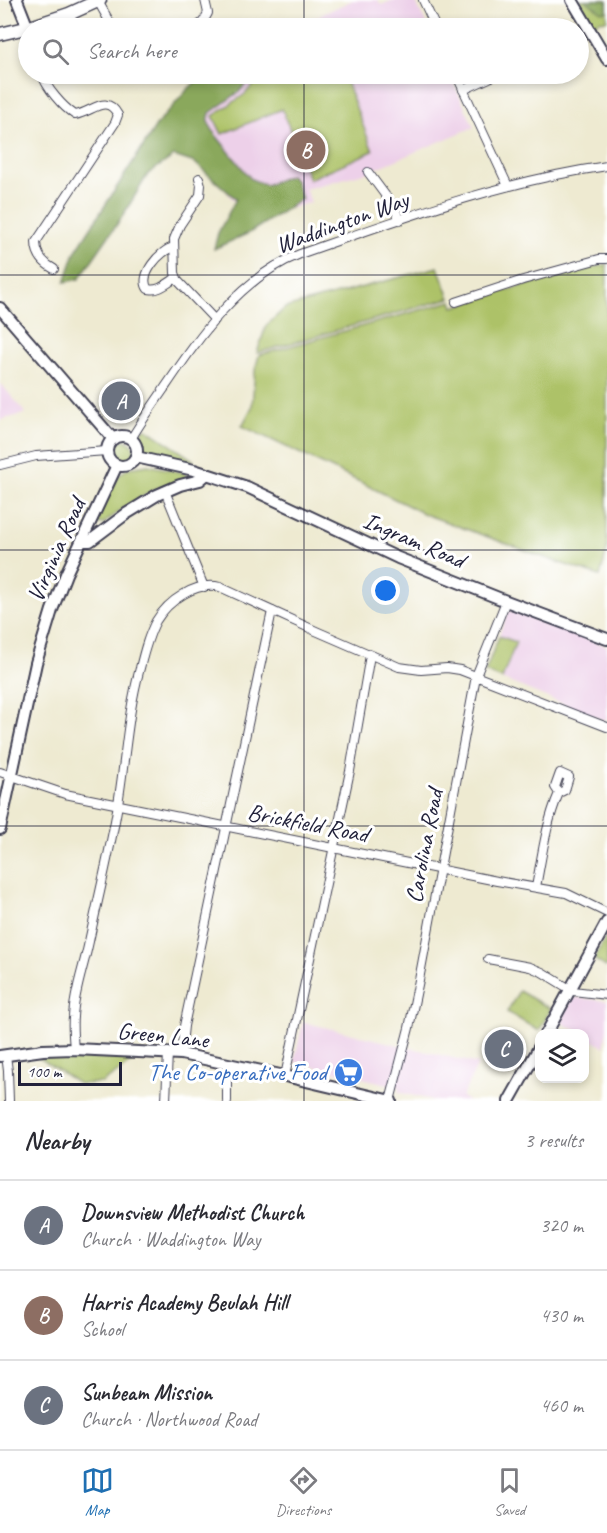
<!DOCTYPE html>
<meta charset="utf-8">
<style>
:root{--surface:#fff;--page:#f2f2f3;--text:#2b2b33;--muted:#7c7c81;--line:#e1e1e2;--accent:#1f6fb2}
body{margin:0;font-family:Caveat,sans-serif;background:var(--page);color:var(--text)}
.controls{position:absolute;right:18px;bottom:18px;display:grid;overflow:hidden;border-radius:12px;box-shadow:0 3px 9px #0003}
.controls button{width:54px;height:54px;display:grid;place-items:center;padding:0;border:0;border-bottom:2px solid var(--line);background:var(--surface);color:var(--text);font:30px sans-serif}
.scale{position:absolute;left:18px;bottom:15px;width:104px;box-sizing:border-box;padding-left:6px;border:3px solid #22223b;border-top:0;font-size:16px;line-height:21px;white-space:nowrap;color:#22223b;-webkit-text-stroke:4px #fff;paint-order:stroke}
.you{position:absolute;left:386px;top:591px;width:21px;height:21px;margin:-15px;border:4px solid #fff;border-radius:50%;background:#1a73e8;box-shadow:0 0 0 9px #1a73e833}
.badge{display:grid;place-items:center;width:39px;height:39px;border-radius:50%;background:var(--accent);color:#fff;font-size:20px;font-weight:700}
.pin{position:absolute;translate:-50% -50%;border:3px solid #fff;box-shadow:0 2px 6px #0006}
.list{margin:0;padding:0;list-style:none}
h2{display:flex;justify-content:space-between;align-items:center;height:78px;margin:0;padding:0 24px;font-size:26px}
h2 small{font-size:20px;font-weight:400;color:var(--muted)}
.list li{display:grid;grid-template-columns:39px 1fr auto;gap:18px;align-items:center;box-sizing:border-box;height:90px;padding:0 24px;border-top:2px solid var(--line)}
.list b{display:block;font-size:22px;white-space:nowrap}
.list p{margin:0;font-size:20px;white-space:nowrap;color:var(--muted)}
.list em{font-size:20px;font-style:normal;color:var(--muted)}
.icon{flex:none;width:33px;height:33px;fill:none;stroke:currentColor;stroke-width:2;stroke-linecap:round;stroke-linejoin:round}
.map{position:relative;flex:none;width:607px;height:1101px;overflow:hidden}
.search{position:absolute;background:var(--surface);box-shadow:0 3px 9px #0003;left:18px;right:18px;top:18px;height:66px;display:flex;align-items:center;gap:15px;box-sizing:border-box;padding:0 21px;border-radius:33px;color:var(--muted);font-size:22px}
.sheet{height:348px;background:var(--surface)}
nav{display:flex;justify-content:space-around;align-items:center;box-sizing:border-box;height:84px;border-top:2px solid var(--line);background:var(--surface);font-size:16px;color:var(--muted)}
nav a{display:grid;justify-items:center;gap:3px}
nav .on{color:var(--accent)}
.map>svg:first-child{display:block}
.built{fill:#edd0e9}
.green{fill:#adc267;stroke:#687251;stroke-width:1.5}
.forest{fill:#8aa85c;stroke:#56654c;stroke-width:1.5}
.lines{fill:none;stroke-linecap:round;stroke-linejoin:round}
.street-casing{stroke:#414052;stroke-width:10}
.secondary-casing{stroke:#414052;stroke-width:14}
.primary-casing{stroke:#414052;stroke-width:15}
.street{stroke:#fff;stroke-width:8}
.secondary{stroke:#fff;stroke-width:10}
.primary{stroke:#fff;stroke-width:12}
.grid{fill:none;stroke:#22223b;stroke-width:1.5;stroke-opacity:0.55}
.labels{text-anchor:middle;stroke-width:6;stroke-linejoin:round;paint-order:stroke}
.street-label{font-size:24px;fill:#22223b;stroke:#fff}
.shop-label{font-size:24px;fill:#366cbe;stroke:#fff;text-anchor:end}
</style>
<div class="map">
<svg width="607" height="1101" viewBox="0 0 607 1101">
<rect width="100%" height="100%" fill="#fff"/>
<filter id="ink" filterUnits="userSpaceOnUse"><feTurbulence type="fractalNoise" baseFrequency=".0167" numOctaves="2"/><feDisplacementMap in="SourceGraphic" scale="12" xChannelSelector="R" yChannelSelector="G"/><feConvolveMatrix kernelMatrix="1 2 1 2 8 2 1 2 1" color-interpolation-filters="sRGB"/></filter>
<filter id="wash" filterUnits="userSpaceOnUse"><feTurbulence type="fractalNoise" baseFrequency=".008" numOctaves="4" result="noise"/><feDisplacementMap in="SourceGraphic" scale="24" xChannelSelector="R" yChannelSelector="G"/><feGaussianBlur stdDeviation="1.35" result="paint"/><feColorMatrix in="noise" values="0 0 0 0 0 0 0 0 0 0 0 0 0 0 0 0 0 1.4 0 .05"/><feComposite in="paint" operator="in"/></filter>
<g filter="url(#wash)">
<rect width="100%" height="100%" fill="#eeead1"/>
<g class="built">
<polygon points="353,0 378,0 381,5 393,0 415,0 428,28 292,28"/>
<polygon points="217,74 449,74 474,127 368,172 305,189 311,202 251,221 165,119"/>
<polygon points="0,383 26,413 24,414 0,420"/>
<polygon points="509,610 607,646 607,717 605,721 484,672"/>
<polygon points="573,997 607,1001 607,1029 604,1047 585,1036 584,1034 581,1033 560,1022"/>
<polygon points="303,1022 478,1064 462,1097 469,1101 437,1101 398,1092 400,1087 294,1062"/>
</g>
<g class="green">
<polygon points="579,0 607,0 607,20 599,21 594,25"/>
<polygon points="263,74 343,74 373,151 309,179 282,109 222,134 213,116 245,94"/>
<polygon points="607,264 607,551 600,576 557,562 427,515 356,480 242,426 252,407 255,370 259,355 452,301 454,307 521,286"/>
<polygon points="438,267 450,298 257,353 266,326 285,308"/>
<path d="M144,429H147L193,460V462C185,461 177,459 169,457C155,454 130,450 144,429Z"/>
<circle cx="123" cy="451" r="11"/>
<polygon points="148,465 185,473 186,476 184,479 155,489 122,509 103,524 97,523 96,520 118,476 128,468"/>
<polygon points="499,636 516,642 502,679 485,672"/>
<polygon points="607,935 607,966 606,967 594,959"/>
<polygon points="519,991 551,1009 539,1031 507,1012"/>
<polygon points="38,1057 136,1059 102,1083 79,1084"/>
</g>
<g class="forest">
<polygon points="585,0 607,0 607,11 602,12"/>
<polygon points="204,74 255,74 239,92 210,113 208,122 215,134 251,179 266,185 291,175 296,182 302,199 249,233 214,249 218,233 236,199 195,163 174,156 148,174 122,217 79,279 65,282 75,252 158,123 187,90"/>
</g>
</g>
<g filter="url(#ink)">
<g class="lines">
<defs>
<g id="street">
<polyline points="423,0 436,28"/>
<polyline points="98,1 113,28"/>
<polyline points="195,28 203,22 208,13 205,0"/>
<path d="M42,74C46,88 63,107 75,115C93,112 106,93 118,115L115,123L36,242C36,255 43,263 54,269"/>
<polyline points="456,74 508,186"/>
<polyline points="463,90 498,74"/>
<polyline points="368,172 394,207 400,220"/>
<polyline points="199,178 201,185 200,195 180,225 174,239 175,273 178,281 215,320"/>
<path d="M174,247C160,250 138,276 148,289C158,292 168,283 176,278"/>
<polyline points="456,302 523,280 599,259 607,259"/>
<path d="M131,439C141,422 153,405 164,389C200,336 239,278 300,254C400,219 502,181 607,166"/>
<polyline points="0,465 36,456 107,451"/>
<polyline points="165,491 204,587"/>
<polyline points="0,772 65,794 497,881 566,893 607,913"/>
<path d="M536,887C542,856 546,823 559,793L565,790L569,777L560,773L555,787L559,793"/>
<polyline points="488,959 530,967 542,972 573,991 607,995"/>
<path d="M74,1049C73,1038 72,1027 73,1017C74,993 83,969 88,946C97,904 107,863 115,821C125,770 126,719 140,668C144,652 148,636 156,621C168,601 196,581 220,587L316,631L399,667L421,670L447,668L460,670L607,727"/>
<polyline points="181,1054 184,1026 272,611"/>
<polyline points="6,1055 8,1071 9,1101"/>
<polyline points="285,1076 350,771 370,655"/>
<polyline points="166,1101 168,1052"/>
<polyline points="227,1101 227,1075 230,1064"/>
<polyline points="390,1101 409,1028 419,980 476,676 506,601"/>
</g>
<g id="secondary">
<polyline points="17,0 28,28"/>
<polyline points="572,0 607,59"/>
<polyline points="0,308 113,439"/>
<circle cx="122" cy="451" r="15"/>
<polyline points="136,457 194,470 247,487 398,558 506,601 607,639"/>
<polyline points="83,541 90,541 126,514 157,495 180,485 200,480 207,474"/>
<polyline points="0,829 36,663 52,610 66,574 117,465"/>
<polyline points="546,1034 607,922"/>
<polyline points="0,1056 43,1050 74,1049 181,1054 285,1076 391,1101"/>
<polyline points="509,1101 540,1046"/>
</g>
<polyline id="primary" points="0,34 30,27 69,14 100,0"/>
</defs>
<use href="#street" class="street-casing"/>
<use href="#secondary" class="secondary-casing"/>
<use href="#primary" class="primary-casing"/>
<use href="#street" class="street"/>
<use href="#secondary" class="secondary"/>
<use href="#primary" class="primary"/>
</g>
</g>
<path class="grid" d="M304,0V28M304,74V1101M0,275H607M0,550H607M0,826H607"/>
<defs>
<symbol id="supermarket-disc" viewBox="-11 -11 22 22"><circle r="9.5" fill="#3f7fe0" stroke="#fff"/><path d="M-6-5.5h2.5l.6 2H6L4.5 2H-2.5L-4.4-4H-6ZM-1.5 3.2a1.3 1.3 0 1 0 .1 0ZM3 3.2a1.3 1.3 0 1 0 .1 0Z" fill="#fff"/></symbol>
</defs>
<g fill-rule="evenodd">
<use href="#supermarket-disc" x="332" y="1056" width="33" height="33"/>
</g>
<g class="labels">
<g class="street-label">
<text transform="translate(342 222) rotate(-20)" y="8">Waddington Way</text>
<text transform="translate(414 540) rotate(23)" y="8">Ingram Road</text>
<text transform="translate(56 550) rotate(-66)" y="8">Virginia Road</text>
<text transform="translate(308 823) rotate(11)" y="8">Brickfield Road</text>
<text transform="translate(424 846) rotate(-79)" y="8">Carolina Road</text>
<text transform="translate(163 1035) rotate(6)" y="8">Green Lane</text>
</g>
<g class="shop-label">
<text x="327" y="1080">The Co-operative Food</text>
</g>
</g>
</svg>
<div class="controls">
<button><svg class="icon" aria-label="layers" viewBox="0 0 24 24"><path d="M12 4l9 5-9 5-9-5zM3 14l9 5 9-5"/></svg></button>
</div>
<div class="scale">100 m</div>
<div class="you"></div>
<div class="pin badge" style="left:121px;top:401px;background:#6b7280">A</div>
<div class="pin badge" style="left:306px;top:150px;background:#8d6e63">B</div>
<div class="pin badge" style="left:504px;top:1049px;background:#6b7280">C</div>
<div class="search"><svg class="icon" aria-label="search" viewBox="0 0 24 24"><circle cx="10" cy="10" r="6"/><path d="M15 15l6 6"/></svg>Search here</div>
</div>
<section class="sheet">
<h2>Nearby<small>3 results</small></h2>
<ul class="list">
<li><span class="badge" style="background:#6b7280">A</span><div><b>Downsview Methodist Church</b><p>Church · Waddington Way</p></div><em>320 m</em></li>
<li><span class="badge" style="background:#8d6e63">B</span><div><b>Harris Academy Beulah Hill</b><p>School</p></div><em>430 m</em></li>
<li><span class="badge" style="background:#6b7280">C</span><div><b>Sunbeam Mission</b><p>Church · Northwood Road</p></div><em>460 m</em></li>
</ul>
</section>
<nav>
<a class="on"><svg class="icon" aria-label="map" viewBox="0 0 24 24"><path d="M3 6l6-2 6 2 6-2v14l-6 2-6-2-6 2zM9 4v14M15 6v14"/></svg>Map</a>
<a><svg class="icon" aria-label="directions" viewBox="0 0 24 24"><path d="M12 3l9 9-9 9-9-9zM9 14v-3h6M13 9l2 2-2 2"/></svg>Directions</a>
<a><svg class="icon" aria-label="saved" viewBox="0 0 24 24"><path d="M7 4h10v16l-5-4-5 4z"/></svg>Saved</a>
</nav>
